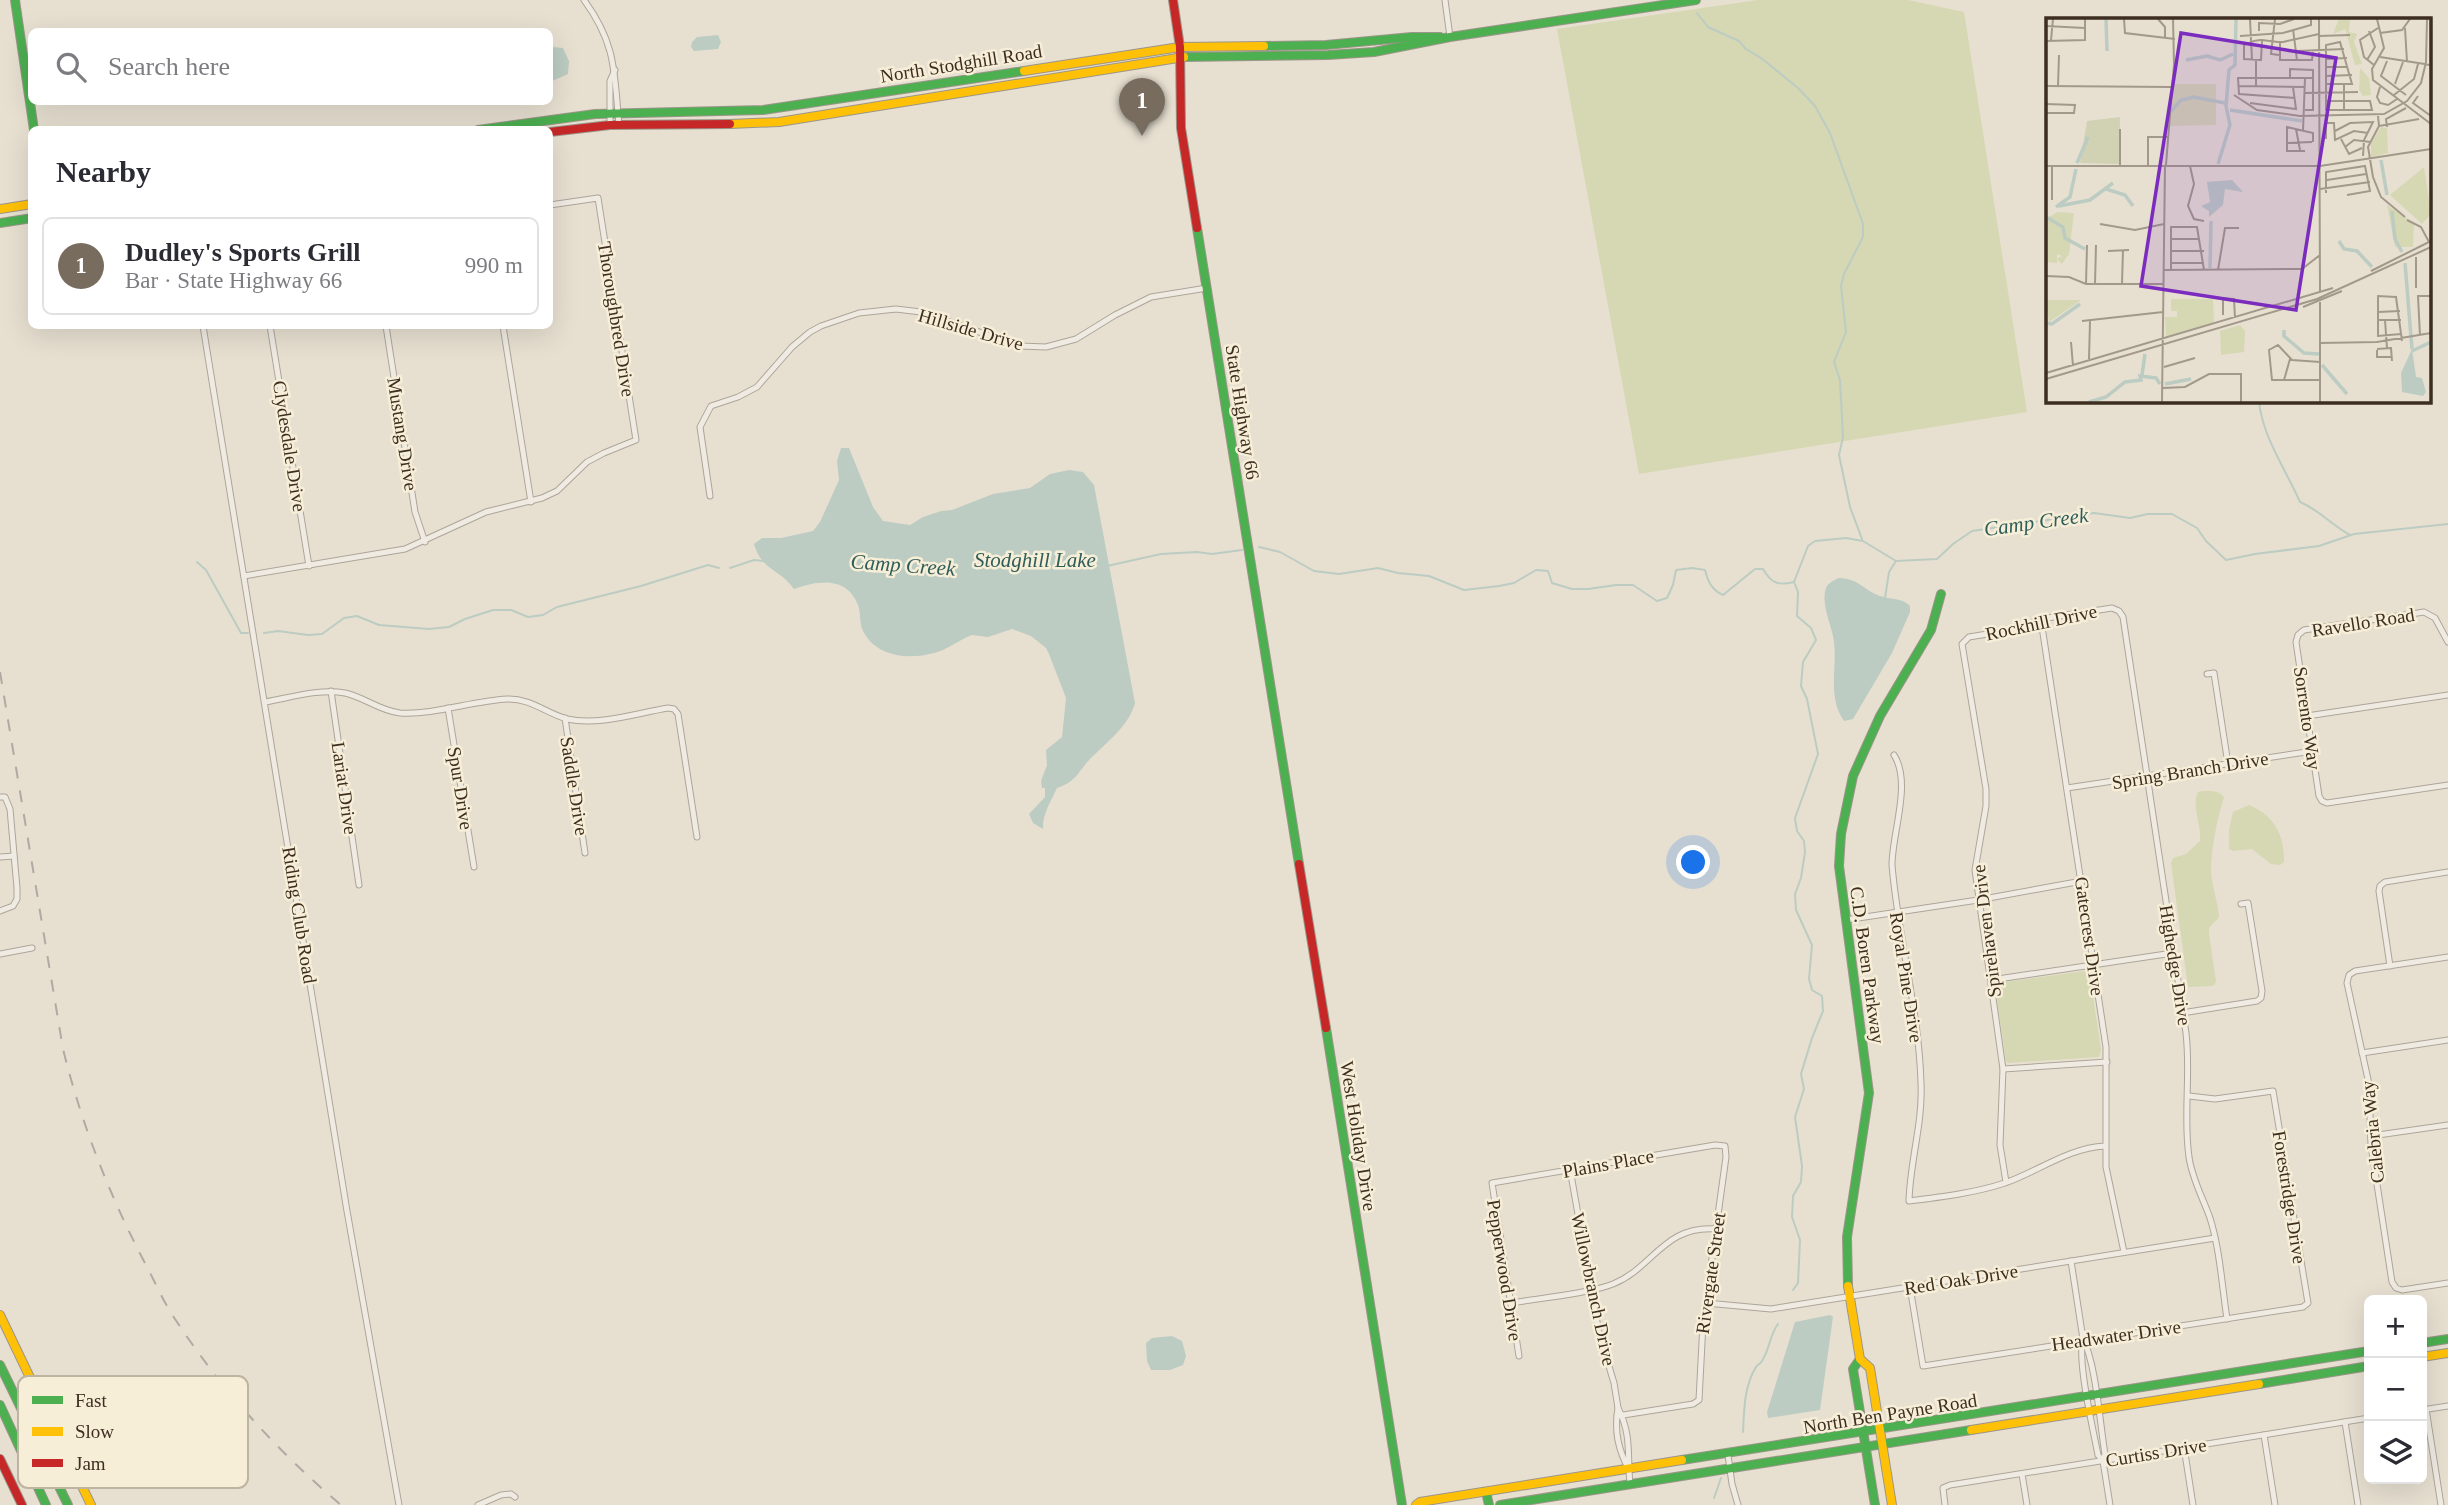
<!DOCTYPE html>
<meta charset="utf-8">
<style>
:root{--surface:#fff;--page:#f7f7f7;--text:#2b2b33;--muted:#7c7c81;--line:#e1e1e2;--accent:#786c5e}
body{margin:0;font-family:"Times New Roman",serif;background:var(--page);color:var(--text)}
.controls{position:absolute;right:21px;bottom:21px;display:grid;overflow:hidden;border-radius:10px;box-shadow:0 7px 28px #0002}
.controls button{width:63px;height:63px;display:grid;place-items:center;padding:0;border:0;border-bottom:2px solid var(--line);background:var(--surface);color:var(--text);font:35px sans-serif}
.you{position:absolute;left:1694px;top:863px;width:24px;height:24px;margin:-18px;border:5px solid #fff;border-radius:50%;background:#1a73e8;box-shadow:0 0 0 10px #1a73e833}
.badge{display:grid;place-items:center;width:46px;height:46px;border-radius:50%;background:var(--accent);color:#fff;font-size:23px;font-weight:700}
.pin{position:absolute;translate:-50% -58px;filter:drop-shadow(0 2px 4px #0008)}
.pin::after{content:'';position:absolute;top:37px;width:24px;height:21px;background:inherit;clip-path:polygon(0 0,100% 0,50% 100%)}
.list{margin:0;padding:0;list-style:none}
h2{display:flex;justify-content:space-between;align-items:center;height:91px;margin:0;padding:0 28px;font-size:30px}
h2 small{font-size:23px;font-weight:400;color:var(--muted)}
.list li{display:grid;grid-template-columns:46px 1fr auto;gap:21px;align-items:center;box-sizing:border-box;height:98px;margin:0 14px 14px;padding:0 14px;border:2px solid var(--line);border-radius:10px}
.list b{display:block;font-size:26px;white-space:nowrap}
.list p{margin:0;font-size:23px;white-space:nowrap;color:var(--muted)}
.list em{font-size:23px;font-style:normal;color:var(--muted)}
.icon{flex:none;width:38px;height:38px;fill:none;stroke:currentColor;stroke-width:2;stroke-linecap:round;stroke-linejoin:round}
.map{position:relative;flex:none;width:2448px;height:1505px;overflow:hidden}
.search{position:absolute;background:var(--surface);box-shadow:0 7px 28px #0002;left:28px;top:28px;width:525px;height:77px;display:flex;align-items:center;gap:18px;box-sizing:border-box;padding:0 24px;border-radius:10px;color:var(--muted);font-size:26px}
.panel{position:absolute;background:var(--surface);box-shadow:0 7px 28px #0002;left:28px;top:126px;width:525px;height:203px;border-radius:10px}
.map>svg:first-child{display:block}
.green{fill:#d6d7b3}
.water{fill:#bcccc2}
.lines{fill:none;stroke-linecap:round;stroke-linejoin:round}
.stream{stroke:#bcccc2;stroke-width:2}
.street-casing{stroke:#ada599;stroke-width:7}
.fast-casing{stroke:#9c958a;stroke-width:10}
.slow-casing{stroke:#9c958a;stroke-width:10}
.jam-casing{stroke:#9c958a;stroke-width:10}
.street{stroke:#efebe3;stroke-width:5}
.fast{stroke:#4caf50;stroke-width:8}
.slow{stroke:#ffc107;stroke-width:8}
.jam{stroke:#c62828;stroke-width:8}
.rail{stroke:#afaaa2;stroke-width:2;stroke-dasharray:12 12;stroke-linecap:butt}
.labels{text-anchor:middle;stroke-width:5;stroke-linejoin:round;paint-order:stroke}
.street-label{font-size:19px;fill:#3d2e20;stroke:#f7eed8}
.water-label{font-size:21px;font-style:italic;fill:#2f5d5a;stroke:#f7eed8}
.inset-river{fill:none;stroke:#bcccc2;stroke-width:3.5}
.inset-road{fill:none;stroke:#a3998a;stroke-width:2}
.view{fill:#7b2cbf;fill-opacity:0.15;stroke:#7b2cbf;stroke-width:3.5}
.inset-edge{fill:none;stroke:#3d2e20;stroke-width:3.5}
.key{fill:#f7eed8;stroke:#bfb4a1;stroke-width:2}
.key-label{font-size:19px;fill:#3d2e20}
</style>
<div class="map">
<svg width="2448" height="1505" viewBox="0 0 2448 1505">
<rect width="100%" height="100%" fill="#e7e0d1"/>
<g class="green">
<polygon points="1758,0 1908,0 1964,12 2027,412 1639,474 1557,29"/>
<path d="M2203,791C2211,791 2218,790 2224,797C2217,819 2212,845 2211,868C2211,885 2218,901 2219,917L2209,928V933L2216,982L2213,986L2188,987L2171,863L2173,858L2186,854L2200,841C2202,826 2191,805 2198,792Z"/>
<path d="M2249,805C2274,815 2285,836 2284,862L2280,865L2271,864L2252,849L2233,851L2229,849V830L2233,812Z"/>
<polygon points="2085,971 2090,975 2101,1050 2099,1057 2008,1063 2006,1061 1995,986 2005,982"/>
</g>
<g class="water">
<polygon points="718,35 721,42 718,49 694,51 691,47 692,42 697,37"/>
<polygon points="553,47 563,48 569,61 568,74 550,82 550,49"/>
<path d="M841,448H849L873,507L883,521L910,525L923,517L941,511L952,510L993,494L1030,488L1050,474L1069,470L1083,472L1094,485L1135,703C1129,726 1106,743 1090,759C1077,773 1076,782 1057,788C1051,801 1042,815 1043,829L1033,823L1029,814L1045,797V788H1042L1041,781L1047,765L1046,750L1062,737L1066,698L1049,654L1046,648L1031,636L1012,629L988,637L972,635C959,640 947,650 934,653C909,660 876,657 863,631C859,623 861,613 858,605C847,576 818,580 794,589C780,569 762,571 754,544L762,538H781L813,531L820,522L839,480L837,461Z"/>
<path d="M1839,578C1860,578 1865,593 1884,597C1894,600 1903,598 1910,606V612L1892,653L1853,719L1844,721C1826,695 1839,664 1833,636C1830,621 1821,603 1826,588C1828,583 1834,580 1839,578Z"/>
<polygon points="1830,1315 1833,1317 1820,1410 1768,1418 1767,1412 1795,1322"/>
<polygon points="1172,1336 1182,1341 1186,1356 1183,1365 1170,1370 1151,1370 1147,1361 1146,1343 1152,1338"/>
</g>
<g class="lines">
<g class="stream">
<polyline points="1697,13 1708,27 1739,41 1746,49 1761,58 1798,88 1815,106 1830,133 1863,224 1863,237 1844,274 1841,286 1846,332 1834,362 1840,380 1843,437 1839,455 1850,507 1862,539"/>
<path d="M2259,401C2262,436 2286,470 2300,502C2321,511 2330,524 2350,535"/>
<path d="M1259,547L1280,552L1314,571L1339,574L1378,568L1398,573L1429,576L1464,590L1499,586L1514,583L1536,570L1548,571L1552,583L1572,589H1588L1616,585H1633L1657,601L1667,598L1673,585L1676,570L1692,568L1705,570C1708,582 1712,590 1723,595L1755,569H1763C1771,583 1778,586 1794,582L1808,546L1815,541L1846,538L1863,541L1896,561L1937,559L1953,544L1972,531L2094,513L2130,518L2148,514H2172L2197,528L2206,541L2226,560L2255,554L2319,546L2354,534L2448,524"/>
<polyline points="197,562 206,570 241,633 248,633"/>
<polyline points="1107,566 1161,554 1197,552 1212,554 1242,550"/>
<polyline points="730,568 754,560 763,561"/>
<polyline points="1885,598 1889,572 1896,561"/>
<polyline points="264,633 278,631 308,635 322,634 344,618 357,616 379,625 429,629 449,627 465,619 493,610 511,610 528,617 543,615 557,607 641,586 708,565 719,568"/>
<polyline points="1793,1290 1798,1283 1800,1240 1792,1217 1793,1196 1801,1182 1802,1166 1795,1117 1804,1089 1801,1074 1812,1038 1823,1011 1822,996 1812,990 1809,979 1812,945 1796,910 1795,894 1801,878 1805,852 1804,841 1797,831 1795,818 1818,754 1807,699 1801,686 1803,662 1816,640 1811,628 1797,616 1798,592 1794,582"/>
<path d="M1743,1432C1744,1411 1744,1386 1756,1367C1760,1362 1761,1365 1763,1359C1770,1348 1770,1334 1778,1324"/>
<polyline points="1714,1498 1721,1478"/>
</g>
<defs>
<g id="street">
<path d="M584,0C617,45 614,73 619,125"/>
<polyline points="1445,0 1450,37"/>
<polyline points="610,125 610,81 615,70"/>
<polyline points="203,326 347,1211 399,1505"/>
<polyline points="270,326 309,566"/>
<polyline points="386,326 415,512 425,542"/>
<polyline points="503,326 531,502"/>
<polyline points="710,496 700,427 711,406 738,397 757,387 792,347 810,332 821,326 859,313 896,309 921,312 1020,346 1046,347 1076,339 1115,315 1151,297 1207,288"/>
<polyline points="244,576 405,549 486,512 542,498 557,491 587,462 604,453 636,440 598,198 550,205"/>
<polyline points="2041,620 2106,1047 2106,1167 2124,1252"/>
<polyline points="2448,642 2435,618 2424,612 2304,630 2298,635 2296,642 2319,796 2322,801 2327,803 2448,785"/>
<polyline points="2207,674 2214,673 2228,764"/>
<polyline points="331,691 359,885"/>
<path d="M265,702C289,698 320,688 345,693C364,697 380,711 400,713C435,715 471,701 507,699C530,698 546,713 567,719C599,726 637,713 668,708L674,709L678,714L697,837"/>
<polyline points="448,708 474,867"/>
<polyline points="2307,716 2448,695"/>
<polyline points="565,718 585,853"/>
<path d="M1894,755C1912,783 1892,833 1892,865C1898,938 1919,1010 1921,1083C1923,1123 1910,1161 1909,1201C1942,1197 1974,1193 2005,1183C2039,1171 2068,1148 2105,1146"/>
<polyline points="2067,788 2313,751"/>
<polyline points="0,797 5,797 10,809 17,888 17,899 13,906 0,911"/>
<polyline points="0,857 14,856"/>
<polyline points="1845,920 1978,900 2082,881"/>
<polyline points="0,954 32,948"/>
<polyline points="2448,957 2355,971 2349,975 2347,983 2369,1084 2371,1145 2392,1282 2396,1288 2402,1290 2448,1283"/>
<polyline points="2390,966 2379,891 2380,886 2385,882 2448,872"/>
<polyline points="1991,980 2173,953"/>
<polyline points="2182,1013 2257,1001 2261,998 2262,991 2248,903 2241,904"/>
<polyline points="2362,1053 2448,1040"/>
<polyline points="2003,1069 2107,1062"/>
<polyline points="2371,1136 2448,1125"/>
<polyline points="1570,1169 1599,1333 1614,1383 1618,1408"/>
<path d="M2006,1182L2000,1145L2003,1069L1975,870L1986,806V789L1962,644L1969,637L2012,630L2047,618L2112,608L2119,611L2123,617L2186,1033C2191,1075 2183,1116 2189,1157C2192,1179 2203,1198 2210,1218C2220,1250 2222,1286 2227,1319"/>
<path d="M2071,1261L2083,1339C2096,1363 2100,1425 2105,1454L2103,1461L2110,1505"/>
<polyline points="1910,1287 1923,1366 2303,1307 2308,1303 2273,1091 2215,1099 2189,1096"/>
<path d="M1511,1303C1540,1298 1587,1294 1613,1284C1653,1268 1664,1225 1716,1229"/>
<polyline points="1706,1303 1771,1309 2215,1238"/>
<path d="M2083,1339C2077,1361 2093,1429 2098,1455L2103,1461"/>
<polyline points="1519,1356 1492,1183 1715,1145 1725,1146 1726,1157 1703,1323 1699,1400 1693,1404 1617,1416"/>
<polyline points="2426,1409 2441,1505"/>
<polyline points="2422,1410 2448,1406"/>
<polyline points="2345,1422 2358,1505"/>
<polyline points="2264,1435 2275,1505"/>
<polyline points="2184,1447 2193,1505"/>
<polyline points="1728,1455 1732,1484 1738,1505"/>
<path d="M1629,1470C1618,1449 1614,1431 1618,1408C1632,1435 1627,1455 1630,1484"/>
<polyline points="2022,1474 2027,1505"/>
<polyline points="478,1505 501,1495 511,1494 515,1497"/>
<polyline points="1945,1505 1943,1488 1950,1485 2369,1418"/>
</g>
<g id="fast">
<polyline points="15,0 34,130"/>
<polyline points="1264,46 1326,45 1412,37 1440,37"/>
<polyline points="1184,57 1328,55 1374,52 1450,37 1696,0"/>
<polyline points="478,130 595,114 763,110 1024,71"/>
<polyline points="0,223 32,218"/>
<polyline points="1197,228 1299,864"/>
<polyline points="1326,1028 1402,1505"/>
<polyline points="1848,1286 1847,1237 1869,1093 1839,866 1841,834 1853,776 1880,716 1931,630 1941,594"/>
<polyline points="2422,1343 2448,1339"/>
<polyline points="1860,1359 1853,1369 1875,1505"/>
<polyline points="0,1365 68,1505"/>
<polyline points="2259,1384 2369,1366"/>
<polyline points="0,1405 46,1505"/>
<polyline points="1682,1460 2369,1351"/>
<polyline points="1486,1492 1489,1505"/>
<polyline points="1500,1505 1971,1430"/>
</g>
<g id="slow">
<polyline points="1024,71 1180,47 1264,46"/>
<polyline points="730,124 779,122 1184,57"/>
<polyline points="0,209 32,204"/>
<polyline points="1848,1286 1860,1359 1870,1368 1892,1505"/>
<polyline points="0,1315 91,1505"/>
<polyline points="2422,1357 2448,1353"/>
<polyline points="1971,1430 2259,1384"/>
<polyline points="1416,1505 1420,1502 1682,1460"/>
</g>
<g id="jam">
<polyline points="1173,0 1180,47 1181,128 1197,228"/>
<polyline points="550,132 610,125 730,124"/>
<polyline points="1299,864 1326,1028"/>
<polyline points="0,1459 22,1505"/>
</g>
</defs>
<use href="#street" class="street-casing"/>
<use href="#fast" class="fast-casing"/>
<use href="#slow" class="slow-casing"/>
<use href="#jam" class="jam-casing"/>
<use href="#street" class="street"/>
<use href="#fast" class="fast"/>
<use href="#slow" class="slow"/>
<use href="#jam" class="jam"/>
<path class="rail" d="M0,672L63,1049C82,1126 110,1197 147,1267C156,1284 164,1303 175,1319C221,1389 277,1451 341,1505"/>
</g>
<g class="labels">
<g class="street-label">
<text transform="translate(961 63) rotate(-9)" y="7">North Stodghill Road</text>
<text transform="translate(617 319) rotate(81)" y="7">Thoroughbred Drive</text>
<text transform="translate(971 329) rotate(16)" y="7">Hillside Drive</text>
<text transform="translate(1243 412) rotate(81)" y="7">State Highway 66</text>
<text transform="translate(403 434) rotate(81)" y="7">Mustang Drive</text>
<text transform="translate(290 446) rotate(81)" y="7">Clydesdale Drive</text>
<text transform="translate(2041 622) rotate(-12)" y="7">Rockhill Drive</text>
<text transform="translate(2363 622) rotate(-9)" y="7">Ravello Road</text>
<text transform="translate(2308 718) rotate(82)" y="7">Sorrento Way</text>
<text transform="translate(2190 770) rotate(-9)" y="7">Spring Branch Drive</text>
<text transform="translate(575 786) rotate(81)" y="7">Saddle Drive</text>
<text transform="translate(345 788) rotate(82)" y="7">Lariat Drive</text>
<text transform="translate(461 788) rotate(81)" y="7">Spur Drive</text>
<text transform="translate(300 915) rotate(81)" y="7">Riding Club Road</text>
<text transform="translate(1986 931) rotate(-97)" y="7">Spirehaven Drive</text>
<text transform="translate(2090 936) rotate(82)" y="7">Gatecrest Drive</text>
<text transform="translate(1868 965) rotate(82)" y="7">C.D. Boren Parkway</text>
<text transform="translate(2176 965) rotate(81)" y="7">Highedge Drive</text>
<text transform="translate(1907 977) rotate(81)" y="7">Royal Pine Drive</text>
<text transform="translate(2372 1132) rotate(-96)" y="7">Calebria Way</text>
<text transform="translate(1359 1136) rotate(81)" y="7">West Holiday Drive</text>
<text transform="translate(1608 1163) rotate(-10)" y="7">Plains Place</text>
<text transform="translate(2290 1197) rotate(81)" y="7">Forestridge Drive</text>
<text transform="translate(1505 1270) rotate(81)" y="7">Pepperwood Drive</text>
<text transform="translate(1710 1273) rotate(-82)" y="7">Rivergate Street</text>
<text transform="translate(1961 1279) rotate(-9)" y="7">Red Oak Drive</text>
<text transform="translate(1594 1289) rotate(78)" y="7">Willowbranch Drive</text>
<text transform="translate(2116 1335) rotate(-8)" y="7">Headwater Drive</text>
<text transform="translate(1890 1413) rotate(-9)" y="7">North Ben Payne Road</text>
<text transform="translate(2156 1452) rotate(-9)" y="7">Curtiss Drive</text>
</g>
<g class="water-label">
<text transform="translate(2036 522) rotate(-8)" y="7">Camp Creek</text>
<text x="1035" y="567">Stodghill Lake</text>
<text transform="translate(903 565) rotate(4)" y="7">Camp Creek</text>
</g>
</g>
<g transform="translate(2046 18)">
<rect width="385" height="385" fill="#e7e0d1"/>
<path d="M293,1H304L303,14L311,16L308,24L316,46L309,47L299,11L287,16ZM314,50L323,60L325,77L317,78L313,72ZM128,66H170V107L123,108ZM335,109L341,110L342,135L325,139V126ZM378,149L385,196L376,206L344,177ZM341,187L368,205L367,229H349ZM11,194L28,195L23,236L16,246L11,241L16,238L11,236V245L0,244V201ZM125,281H167L168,306L120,319L119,299H131V293H125ZM0,282H35L3,304ZM194,307L199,313L198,334L175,337L174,313Z" fill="#d6d7b3"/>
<path d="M74,99L73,146L34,145L41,103Z" fill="#d1d1b3"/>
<path d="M186,162L197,174L179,171L177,187L163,199V193L155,188L164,184L161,164ZM366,331L370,359L376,360L380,374L377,378L356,374L355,355Z" fill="#bcccc2"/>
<path class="inset-river" d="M60,1L61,33M140,42L161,38L174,42L187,36M184,92L256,103M125,93L135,82L148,79L179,85M335,142L341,177M31,145L42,119M172,146L184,107L180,88L183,52L189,47L190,1M60,171L79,177L87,188M13,188L44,182L67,165M10,189L24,179L30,151M346,193L349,221L356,234M0,199L17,209L19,220L39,231M293,223L298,231L311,233L326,249M359,245L366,331M164,250L165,203M0,305L6,306L34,286M238,312V318L258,335L273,336M366,333L385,324M276,347L301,376M96,357L99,336M119,366L145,361M43,384L60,379L79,364L95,362L94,358L110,360L114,366"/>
<path class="inset-road" d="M78,1L79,15L129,21M112,1L119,9V20M204,1L206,42M229,1L225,36L233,37M273,1L274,273M331,1L338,30L326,51L327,62L385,106M0,8L39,10M359,10L361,44M247,11L251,42M213,13V5L234,6L248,1M334,15L356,12L364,1M194,18L237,15L265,7V1M273,18L304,17M5,22L7,1M216,22L215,42L198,41V27L208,23L214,22H216L232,24H237L273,16M0,23L39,22V1M234,24V42H266L267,33M251,33L298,31M334,39L385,47M280,41L301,40M321,42L329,29L323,13M341,43L335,58L360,77M328,47L318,39L314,22L332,10M280,49H302M280,58L306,57M244,60V51L267,52V92H259M280,66H306L294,24L280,27V92H326L324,83H280M349,66L357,44M0,68L125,69M12,68L13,37M192,68L259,69M210,68V42M334,69L331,79L334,85L342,87L351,81M259,75L312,74M188,77L211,92L254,98L338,96L361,83L375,65L380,44L381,1M348,77L368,61L372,46M372,78L367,85L385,98M249,80L193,76L192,60H267M204,85L250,91L247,69M0,86L29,87L28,95H0M298,92V66M332,98L333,108L322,129L327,159L335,179L359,199M333,108L373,101M341,109L340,101L360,90M74,111V147M250,111L254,132M257,113L259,60M289,113L304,105L327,104L318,122L317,138M280,121V105H288L289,122L308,113L322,115M295,121L303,136L316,130M241,125L266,124M299,129L308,122L325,124M259,133H241V109L267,115V124M102,147V119H122M120,147L128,46L127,1M0,148H274L385,131M144,148L148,166L142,188L148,201L158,203M281,162L320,156M274,171L324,164M280,175V154L319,148L324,173L301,177M6,182V148M361,202L375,209L383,224M54,206L89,212L118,206M125,221H154M62,233L83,232M125,233H158M370,239V270M125,245H158M118,252L256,251L274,237M125,252V209H151L158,252M172,252L179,210H193M325,253L385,223M0,258L23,259L40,266H118M40,266L41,227M49,266L50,227M76,266L77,232M257,289L296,273M332,294L354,293M177,297V280L188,281L189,300M331,302H355M339,302L341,330M36,303L117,294M355,316L332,318V278L350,279L356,323M374,318L372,278H385M25,324L27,348M274,325L331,324L385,315M331,331L345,330L346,343M331,332V339H346M43,341L44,303M274,344L246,342L232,327L223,332L226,362H274M118,349L149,340M0,355L287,270M0,361L271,281L385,229M238,362L244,341M117,370L139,369L163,356H195V384M116,384L119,147M274,384V284"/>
<path class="view" d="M135,15L290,40L250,292L95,268Z"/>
<rect width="385" height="385" class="inset-edge"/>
</g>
<rect x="18" y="1376" width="230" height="112" rx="10" class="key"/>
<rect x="32" y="1396" width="31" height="8" fill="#4caf50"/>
<rect x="32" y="1427" width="31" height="9" fill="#ffc107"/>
<rect x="32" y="1459" width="31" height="8" fill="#c62828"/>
<g class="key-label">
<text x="75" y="1407">Fast</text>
<text x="75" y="1438">Slow</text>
<text x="75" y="1470">Jam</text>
</g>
</svg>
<div class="controls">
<button>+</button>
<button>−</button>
<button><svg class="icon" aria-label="layers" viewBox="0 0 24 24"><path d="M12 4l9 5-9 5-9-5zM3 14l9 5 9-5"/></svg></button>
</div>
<div class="you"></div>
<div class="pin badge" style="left:1142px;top:136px">1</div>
<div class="search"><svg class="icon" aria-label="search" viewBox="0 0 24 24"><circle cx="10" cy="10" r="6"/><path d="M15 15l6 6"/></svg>Search here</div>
<section class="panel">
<h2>Nearby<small></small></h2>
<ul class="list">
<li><span class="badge">1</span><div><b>Dudley's Sports Grill</b><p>Bar · State Highway 66</p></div><em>990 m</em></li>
</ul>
</section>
</div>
